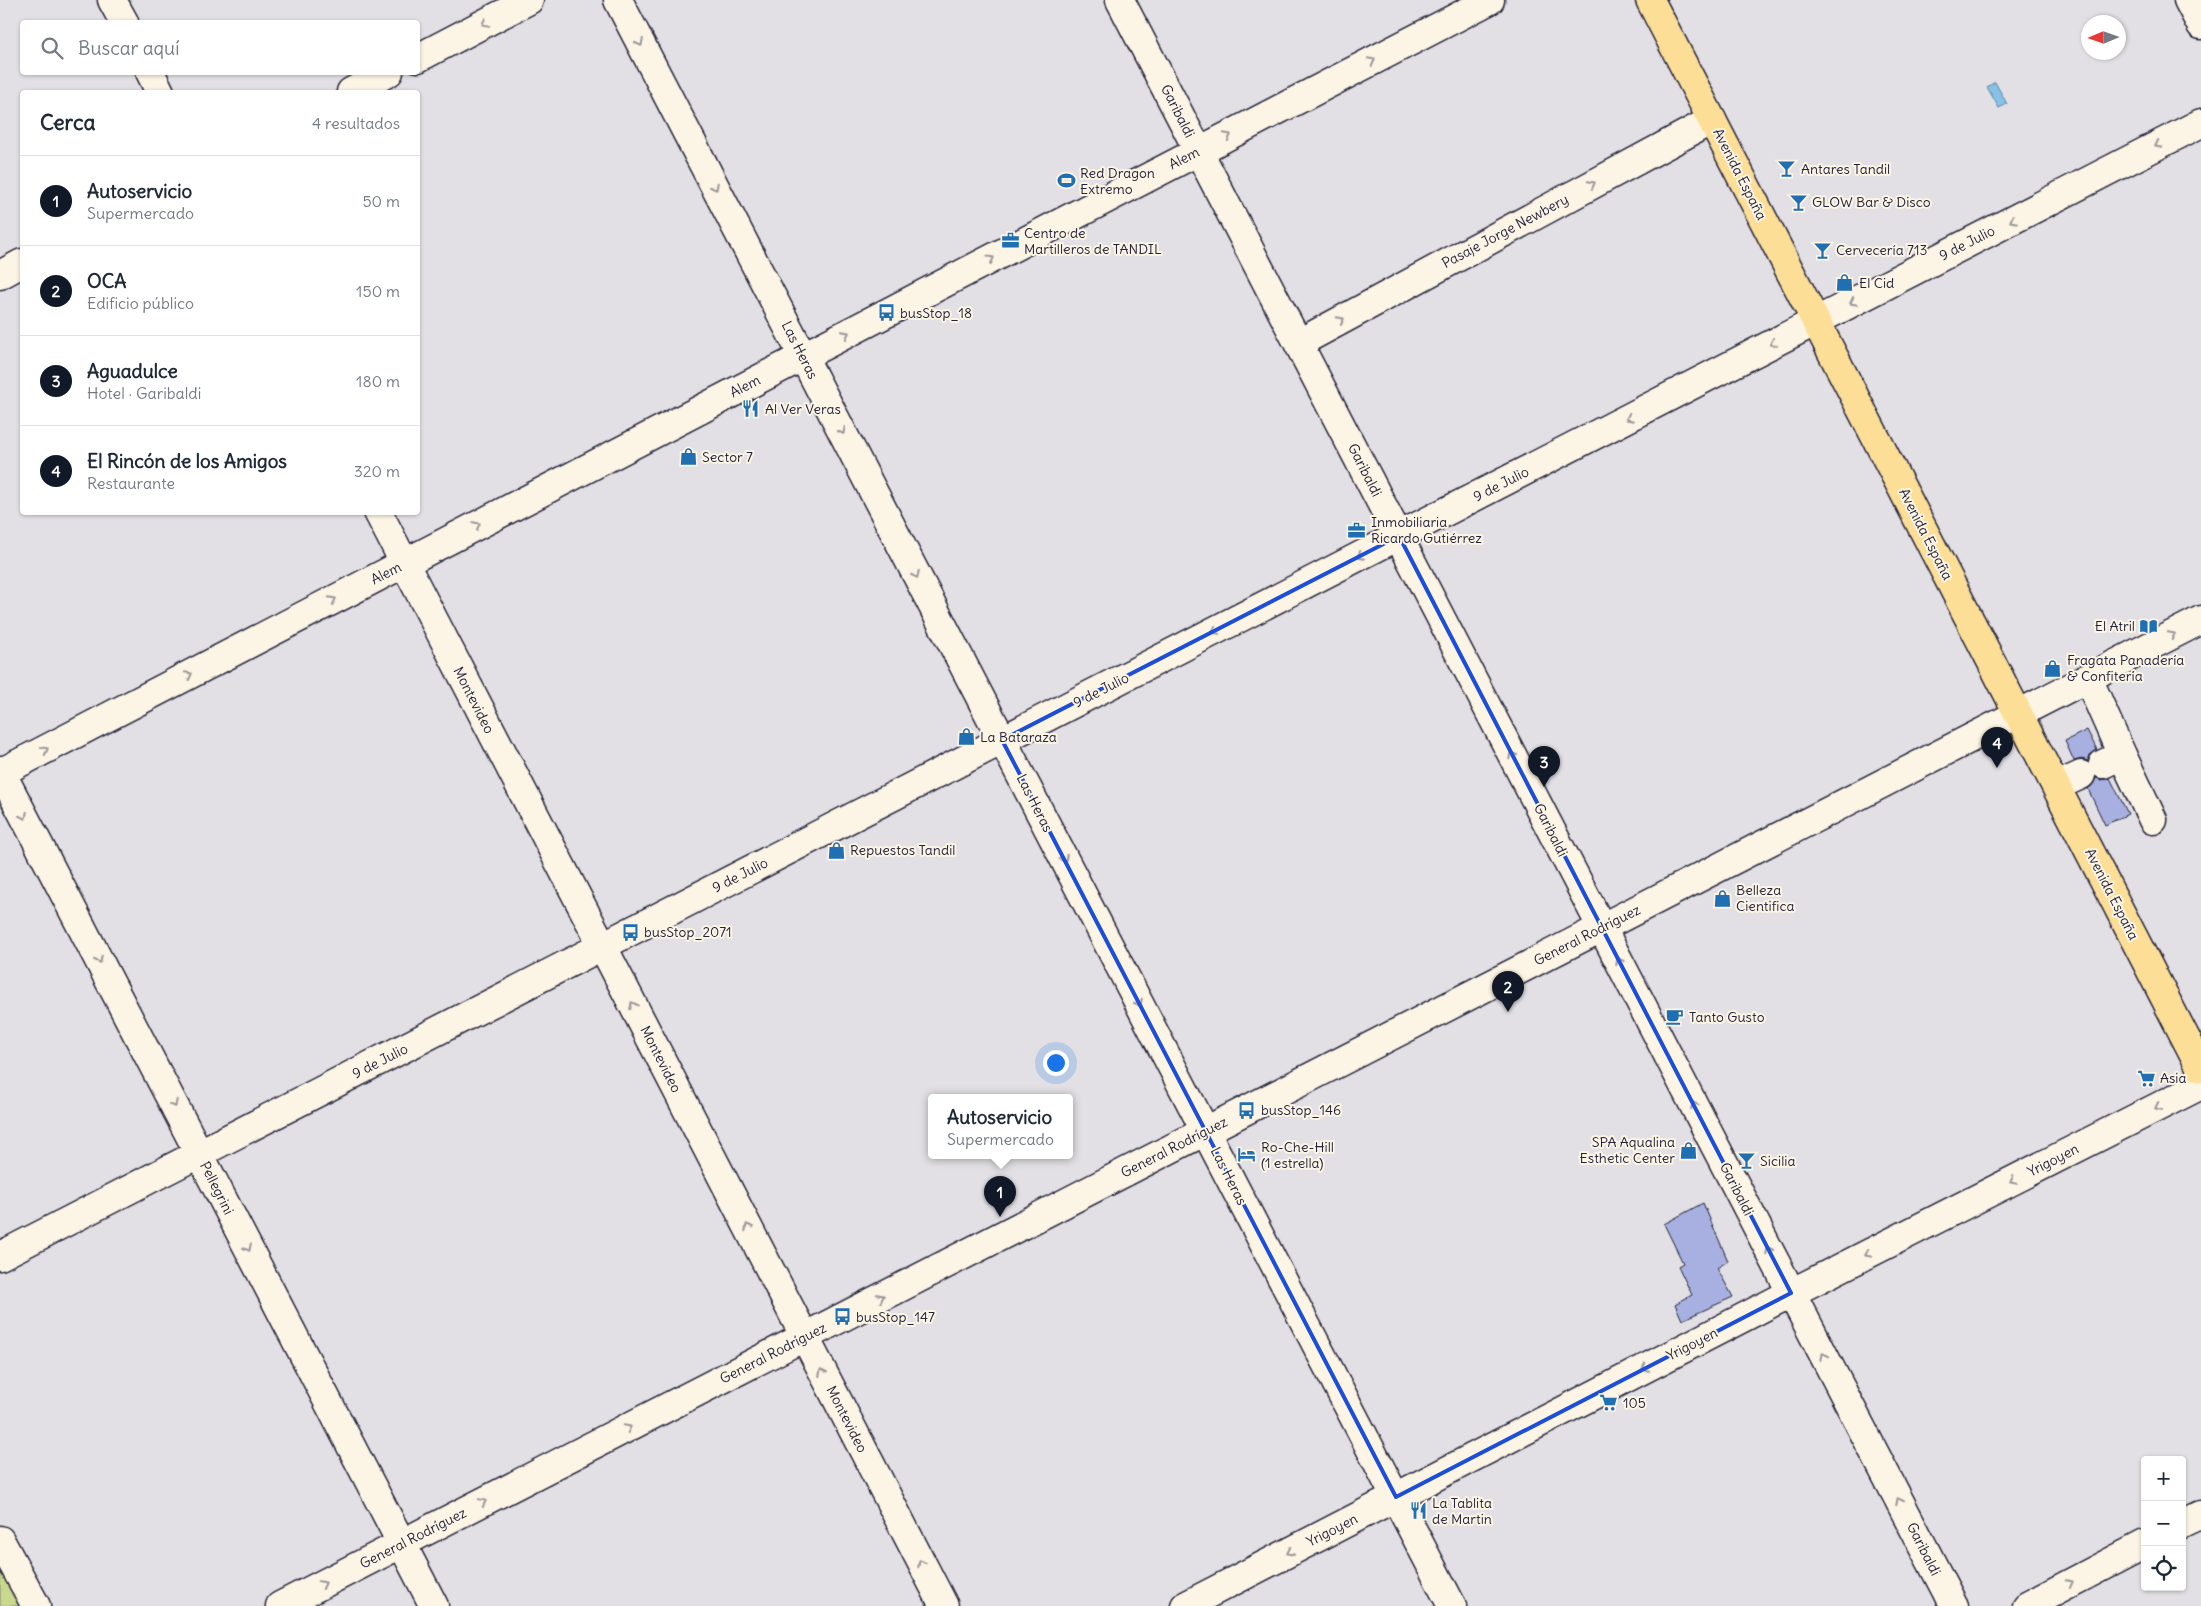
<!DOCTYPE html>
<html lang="es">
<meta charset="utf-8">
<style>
:root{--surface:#fff;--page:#f6f6f7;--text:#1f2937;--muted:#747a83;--line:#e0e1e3;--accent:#111827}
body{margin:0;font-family:Delius,sans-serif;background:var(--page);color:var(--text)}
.controls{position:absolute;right:15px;bottom:15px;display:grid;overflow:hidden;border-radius:5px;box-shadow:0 1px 4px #0004}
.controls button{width:45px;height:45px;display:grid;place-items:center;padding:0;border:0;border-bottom:1px solid var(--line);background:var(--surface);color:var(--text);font:25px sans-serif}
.compass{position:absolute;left:2081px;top:15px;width:45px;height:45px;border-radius:50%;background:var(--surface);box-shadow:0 1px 4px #0004;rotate:268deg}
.you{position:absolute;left:1055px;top:1062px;width:18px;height:18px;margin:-12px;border:4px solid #fff;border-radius:50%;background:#1a73e8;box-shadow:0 0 0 8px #1a73e833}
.badge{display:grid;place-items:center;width:32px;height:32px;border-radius:50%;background:var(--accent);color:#fff;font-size:16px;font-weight:700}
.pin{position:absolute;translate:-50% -41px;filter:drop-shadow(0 1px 2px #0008)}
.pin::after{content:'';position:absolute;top:26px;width:18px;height:15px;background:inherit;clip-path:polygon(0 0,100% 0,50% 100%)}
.popup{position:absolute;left:928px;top:1094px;width:145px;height:65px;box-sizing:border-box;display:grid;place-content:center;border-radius:5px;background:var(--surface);filter:drop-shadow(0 1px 4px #0005);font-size:16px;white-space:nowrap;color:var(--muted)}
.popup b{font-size:19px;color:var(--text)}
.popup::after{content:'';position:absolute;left:50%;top:100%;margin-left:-10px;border:10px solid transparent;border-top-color:var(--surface)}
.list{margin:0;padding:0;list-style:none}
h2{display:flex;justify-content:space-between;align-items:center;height:65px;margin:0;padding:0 20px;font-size:21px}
h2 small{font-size:16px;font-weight:400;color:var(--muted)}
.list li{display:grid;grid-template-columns:32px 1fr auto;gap:15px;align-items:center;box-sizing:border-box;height:90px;padding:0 20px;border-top:1px solid var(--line)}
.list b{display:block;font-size:19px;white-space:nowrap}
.list p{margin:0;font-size:16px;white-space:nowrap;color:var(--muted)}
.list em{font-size:16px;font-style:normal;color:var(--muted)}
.icon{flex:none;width:28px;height:28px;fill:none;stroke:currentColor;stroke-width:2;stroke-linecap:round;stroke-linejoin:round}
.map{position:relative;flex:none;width:2201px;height:1606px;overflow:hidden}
.search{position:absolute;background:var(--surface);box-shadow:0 1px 4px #0004;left:20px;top:20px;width:400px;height:55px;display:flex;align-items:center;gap:12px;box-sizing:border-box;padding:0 18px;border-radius:5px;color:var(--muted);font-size:19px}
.panel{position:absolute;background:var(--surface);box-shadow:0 1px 4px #0004;left:20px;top:90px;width:400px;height:425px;border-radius:5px}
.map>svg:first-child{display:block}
.green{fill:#c9d88c;stroke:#767d64}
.water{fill:#86c2e6;stroke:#5e82a2}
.building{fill:#a7b0e0;stroke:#22223b}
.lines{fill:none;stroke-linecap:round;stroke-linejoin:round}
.minor-casing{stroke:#22223b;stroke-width:31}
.major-casing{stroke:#22223b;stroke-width:31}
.minor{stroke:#fcf5e5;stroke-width:28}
.major{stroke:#fcde96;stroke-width:28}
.oneway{stroke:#9a9698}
.marked{fill:none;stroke:#1d4ed8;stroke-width:4;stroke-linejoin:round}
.labels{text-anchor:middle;stroke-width:4;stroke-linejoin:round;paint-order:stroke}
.street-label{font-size:14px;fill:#22223b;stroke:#fcf5e5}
.poi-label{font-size:14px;fill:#22223b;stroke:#fcf5e5;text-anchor:start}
</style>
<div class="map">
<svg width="2201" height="1606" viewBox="0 0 2201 1606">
<rect width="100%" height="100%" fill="#e2e0e4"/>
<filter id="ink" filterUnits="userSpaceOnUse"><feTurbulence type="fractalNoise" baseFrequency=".02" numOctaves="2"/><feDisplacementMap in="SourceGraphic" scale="10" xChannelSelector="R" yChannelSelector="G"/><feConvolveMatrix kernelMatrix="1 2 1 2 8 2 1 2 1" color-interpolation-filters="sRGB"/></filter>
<g filter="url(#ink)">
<polygon class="green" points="0,1564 22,1606 0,1606"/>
<polygon class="water" points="1995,82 2007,104 1999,108 1987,87"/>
<g class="building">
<polygon points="2087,730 2097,750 2090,755 2088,761 2082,759 2074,761 2065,741"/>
<polygon points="2096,778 2102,780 2110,778 2128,814 2105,825 2088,789 2093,784"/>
<polygon points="1703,1203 1728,1261 1717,1268 1733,1297 1682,1320 1675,1304 1692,1295 1678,1266 1683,1263 1664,1224"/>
</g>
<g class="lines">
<defs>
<g id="minor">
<polyline points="112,0 124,22"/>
<polyline points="618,0 1452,1606"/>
<polyline points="1120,0 1954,1606"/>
<polyline points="2188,0 2201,25"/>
<polyline points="418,58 529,0"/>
<polyline points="150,72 160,92"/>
<polyline points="351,92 389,72"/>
<polyline points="0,275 22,263"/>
<polyline points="1299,343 1712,120"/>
<polyline points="378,512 944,1606"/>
<polyline points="2088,678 2122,755 2103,764"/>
<polyline points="2122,755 2153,820"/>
<polyline points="0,770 434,1606"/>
<polyline points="0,773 1490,0"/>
<polyline points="2057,786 2081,775"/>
<polyline points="0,1256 2201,123"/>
<polyline points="2182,1524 2201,1515"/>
<polyline points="0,1540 36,1606"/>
<polyline points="280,1606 2201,620"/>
<polyline points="1185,1606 1791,1293 2201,1085"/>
<polyline points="2027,1606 2145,1544"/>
</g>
<polyline id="major" points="1650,0 2201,1068"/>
</defs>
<use href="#minor" class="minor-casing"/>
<use href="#major" class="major-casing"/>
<use href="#minor" class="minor"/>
<use href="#major" class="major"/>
</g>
<defs><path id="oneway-chevron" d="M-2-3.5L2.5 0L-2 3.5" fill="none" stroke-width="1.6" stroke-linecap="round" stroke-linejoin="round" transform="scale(1.25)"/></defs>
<g class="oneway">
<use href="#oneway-chevron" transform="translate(485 23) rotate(153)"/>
<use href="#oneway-chevron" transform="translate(640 43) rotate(63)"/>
<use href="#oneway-chevron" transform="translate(1372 61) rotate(-27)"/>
<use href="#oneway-chevron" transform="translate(1228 136) rotate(-27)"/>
<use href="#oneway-chevron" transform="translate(2158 145) rotate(153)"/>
<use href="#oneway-chevron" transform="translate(1592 184) rotate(-28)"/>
<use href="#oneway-chevron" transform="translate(715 187) rotate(63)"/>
<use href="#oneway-chevron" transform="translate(2013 220) rotate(153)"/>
<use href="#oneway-chevron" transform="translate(991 259) rotate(-27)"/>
<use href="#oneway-chevron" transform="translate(1853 302) rotate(153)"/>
<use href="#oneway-chevron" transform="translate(1341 320) rotate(-28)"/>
<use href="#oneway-chevron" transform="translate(846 334) rotate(-27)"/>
<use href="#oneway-chevron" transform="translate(1773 343) rotate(153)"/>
<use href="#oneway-chevron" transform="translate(1629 418) rotate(153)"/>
<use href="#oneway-chevron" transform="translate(842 431) rotate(63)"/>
<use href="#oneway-chevron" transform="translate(477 525) rotate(-27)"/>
<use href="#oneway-chevron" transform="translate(1360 556) rotate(153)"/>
<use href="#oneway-chevron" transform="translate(916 575) rotate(63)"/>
<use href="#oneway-chevron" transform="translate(333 600) rotate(-27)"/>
<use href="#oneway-chevron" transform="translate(1215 631) rotate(153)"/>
<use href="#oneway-chevron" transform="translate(2172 635) rotate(-27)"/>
<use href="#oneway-chevron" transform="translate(189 675) rotate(-27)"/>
<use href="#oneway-chevron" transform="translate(45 750) rotate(-27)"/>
<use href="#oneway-chevron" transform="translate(1512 755) rotate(-117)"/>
<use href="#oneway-chevron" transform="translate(24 816) rotate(63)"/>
<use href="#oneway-chevron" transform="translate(1064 859) rotate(63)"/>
<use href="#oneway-chevron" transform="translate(99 960) rotate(63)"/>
<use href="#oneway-chevron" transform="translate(1619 961) rotate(-117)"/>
<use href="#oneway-chevron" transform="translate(1139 1003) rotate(63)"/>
<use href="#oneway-chevron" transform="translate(633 1005) rotate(-117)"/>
<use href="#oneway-chevron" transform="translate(174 1104) rotate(63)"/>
<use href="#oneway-chevron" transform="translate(1694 1105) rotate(-117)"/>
<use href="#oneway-chevron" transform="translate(2158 1107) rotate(153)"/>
<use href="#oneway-chevron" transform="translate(2013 1181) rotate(153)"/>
<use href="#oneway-chevron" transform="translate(748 1227) rotate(-117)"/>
<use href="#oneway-chevron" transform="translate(248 1248) rotate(63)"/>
<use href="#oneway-chevron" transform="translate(1769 1250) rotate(-117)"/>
<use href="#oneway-chevron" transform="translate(1868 1254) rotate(153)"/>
<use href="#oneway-chevron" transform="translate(881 1297) rotate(-27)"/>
<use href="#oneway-chevron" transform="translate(1824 1356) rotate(-117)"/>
<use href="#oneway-chevron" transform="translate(1645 1368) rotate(153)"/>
<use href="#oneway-chevron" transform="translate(822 1372) rotate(-117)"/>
<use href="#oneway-chevron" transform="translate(628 1428) rotate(-27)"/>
<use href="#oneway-chevron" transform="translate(1899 1501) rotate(-117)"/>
<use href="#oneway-chevron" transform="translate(483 1502) rotate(-27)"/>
<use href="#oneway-chevron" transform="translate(1290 1552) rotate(153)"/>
<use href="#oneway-chevron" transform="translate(921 1563) rotate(-117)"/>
<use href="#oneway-chevron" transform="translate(2070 1583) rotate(-28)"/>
<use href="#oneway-chevron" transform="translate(323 1584) rotate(-27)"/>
</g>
</g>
<path class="marked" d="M1399,536L1791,1293L1396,1497L1002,740Z"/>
<defs>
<symbol id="bar-bare" viewBox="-9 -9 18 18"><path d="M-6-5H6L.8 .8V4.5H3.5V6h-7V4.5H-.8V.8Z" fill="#1f6fb2" stroke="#fcf5e5" stroke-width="2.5" paint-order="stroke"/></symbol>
<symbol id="stadium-bare" viewBox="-9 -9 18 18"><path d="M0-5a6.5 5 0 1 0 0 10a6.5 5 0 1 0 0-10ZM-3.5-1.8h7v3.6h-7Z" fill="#1f6fb2" stroke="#fcf5e5" stroke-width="2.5" paint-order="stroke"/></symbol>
<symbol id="office-bare" viewBox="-9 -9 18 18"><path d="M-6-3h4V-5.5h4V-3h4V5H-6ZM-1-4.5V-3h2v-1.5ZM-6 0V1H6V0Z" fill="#1f6fb2" stroke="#fcf5e5" stroke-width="2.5" paint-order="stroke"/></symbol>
<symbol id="shop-bare" viewBox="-9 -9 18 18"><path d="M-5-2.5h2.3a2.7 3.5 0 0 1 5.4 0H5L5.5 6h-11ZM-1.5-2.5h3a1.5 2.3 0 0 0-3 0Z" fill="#1f6fb2" stroke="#fcf5e5" stroke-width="2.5" paint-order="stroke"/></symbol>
<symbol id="bus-bare" viewBox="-9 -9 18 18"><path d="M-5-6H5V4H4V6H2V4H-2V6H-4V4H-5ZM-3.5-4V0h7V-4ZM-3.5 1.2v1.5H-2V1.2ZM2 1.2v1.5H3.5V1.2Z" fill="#1f6fb2" stroke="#fcf5e5" stroke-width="2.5" paint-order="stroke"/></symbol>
<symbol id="restaurant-bare" viewBox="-9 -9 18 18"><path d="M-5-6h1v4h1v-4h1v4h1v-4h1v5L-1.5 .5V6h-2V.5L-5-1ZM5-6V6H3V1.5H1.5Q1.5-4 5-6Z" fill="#1f6fb2" stroke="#fcf5e5" stroke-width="2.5" paint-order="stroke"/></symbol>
<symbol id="library-bare" viewBox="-9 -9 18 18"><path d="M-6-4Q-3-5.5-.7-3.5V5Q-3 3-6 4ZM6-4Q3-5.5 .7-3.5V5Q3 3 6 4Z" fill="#1f6fb2" stroke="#fcf5e5" stroke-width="2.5" paint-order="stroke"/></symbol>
<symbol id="cafe-bare" viewBox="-9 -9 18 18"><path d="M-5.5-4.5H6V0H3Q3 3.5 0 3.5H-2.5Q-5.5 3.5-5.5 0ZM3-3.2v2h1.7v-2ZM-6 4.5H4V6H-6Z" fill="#1f6fb2" stroke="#fcf5e5" stroke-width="2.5" paint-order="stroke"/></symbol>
<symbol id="supermarket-bare" viewBox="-9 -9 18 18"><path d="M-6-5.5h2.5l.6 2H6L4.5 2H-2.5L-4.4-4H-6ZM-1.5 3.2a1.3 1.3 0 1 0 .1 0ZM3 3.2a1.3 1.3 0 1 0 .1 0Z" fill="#1f6fb2" stroke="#fcf5e5" stroke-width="2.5" paint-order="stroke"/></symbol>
<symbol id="hotel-bare" viewBox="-9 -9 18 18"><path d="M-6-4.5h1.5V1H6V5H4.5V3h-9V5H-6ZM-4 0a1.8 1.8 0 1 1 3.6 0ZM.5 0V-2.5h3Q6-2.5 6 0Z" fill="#1f6fb2" stroke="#fcf5e5" stroke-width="2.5" paint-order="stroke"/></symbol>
</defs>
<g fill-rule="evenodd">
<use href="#bar-bare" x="1774" y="156" width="25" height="25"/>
<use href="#stadium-bare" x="1054" y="168" width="25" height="25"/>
<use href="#bar-bare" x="1786" y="190" width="25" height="25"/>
<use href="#office-bare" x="998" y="228" width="25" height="25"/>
<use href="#bar-bare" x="1810" y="238" width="25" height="25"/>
<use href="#shop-bare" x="1832" y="270" width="25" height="25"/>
<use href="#bus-bare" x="874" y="300" width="25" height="25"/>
<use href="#restaurant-bare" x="738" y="396" width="25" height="25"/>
<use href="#shop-bare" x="676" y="444" width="25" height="25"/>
<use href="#office-bare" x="1344" y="518" width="25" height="25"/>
<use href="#library-bare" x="2136" y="614" width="25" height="25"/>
<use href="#shop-bare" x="2040" y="656" width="25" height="25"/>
<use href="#shop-bare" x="954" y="724" width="25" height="25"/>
<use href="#shop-bare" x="824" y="838" width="25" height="25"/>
<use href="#shop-bare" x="1710" y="886" width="25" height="25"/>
<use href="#bus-bare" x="618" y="920" width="25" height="25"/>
<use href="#cafe-bare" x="1662" y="1004" width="25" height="25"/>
<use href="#supermarket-bare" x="2134" y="1066" width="25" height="25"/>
<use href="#bus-bare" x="1234" y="1098" width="25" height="25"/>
<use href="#shop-bare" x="1676" y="1138" width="25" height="25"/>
<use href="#hotel-bare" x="1234" y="1142" width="25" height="25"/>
<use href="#bar-bare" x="1734" y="1148" width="25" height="25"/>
<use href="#bus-bare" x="830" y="1304" width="25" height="25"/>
<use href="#supermarket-bare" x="1596" y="1390" width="25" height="25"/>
<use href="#restaurant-bare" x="1406" y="1498" width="25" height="25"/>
</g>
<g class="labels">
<g class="street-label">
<text transform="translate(1178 111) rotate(63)" y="5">Garibaldi</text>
<text transform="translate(1184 158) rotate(-27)" y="5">Alem</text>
<text transform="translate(1740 174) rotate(63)" y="5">Avenida España</text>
<text transform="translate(1505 231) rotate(-28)" y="5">Pasaje Jorge Newbery</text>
<text transform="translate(1967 243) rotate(-27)" y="5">9 de Julio</text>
<text transform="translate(800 350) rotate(63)" y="5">Las Heras</text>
<text transform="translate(745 386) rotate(-27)" y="5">Alem</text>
<text transform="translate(1365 470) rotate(63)" y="5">Garibaldi</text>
<text transform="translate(1501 484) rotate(-27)" y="5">9 de Julio</text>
<text transform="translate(1926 534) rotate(63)" y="5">Avenida España</text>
<text transform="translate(386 573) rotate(-27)" y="5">Alem</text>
<text transform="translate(1101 690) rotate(-27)" y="5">9 de Julio</text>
<text transform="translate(474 700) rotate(63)" y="5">Montevideo</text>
<text transform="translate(1035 803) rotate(63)" y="5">Las Heras</text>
<text transform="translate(1551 830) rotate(63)" y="5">Garibaldi</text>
<text transform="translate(740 875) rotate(-27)" y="5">9 de Julio</text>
<text transform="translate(2112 894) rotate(63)" y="5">Avenida España</text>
<text transform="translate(1587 935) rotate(-27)" y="5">General Rodríguez</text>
<text transform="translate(661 1059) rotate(63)" y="5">Montevideo</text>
<text transform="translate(380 1061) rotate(-27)" y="5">9 de Julio</text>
<text transform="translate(1174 1147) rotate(-27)" y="5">General Rodríguez</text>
<text transform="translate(2053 1160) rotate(-27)" y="5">Yrigoyen</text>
<text transform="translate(1229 1176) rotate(63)" y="5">Las Heras</text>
<text transform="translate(217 1188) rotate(63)" y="5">Pellegrini</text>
<text transform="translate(1737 1189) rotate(63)" y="5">Garibaldi</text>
<text transform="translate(1692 1344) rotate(-27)" y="5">Yrigoyen</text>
<text transform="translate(773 1353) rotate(-27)" y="5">General Rodríguez</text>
<text transform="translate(847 1419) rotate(63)" y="5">Montevideo</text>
<text transform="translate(1332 1530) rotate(-27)" y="5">Yrigoyen</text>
<text transform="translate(413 1538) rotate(-27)" y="5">General Rodríguez</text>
<text transform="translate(1924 1549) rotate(63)" y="5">Garibaldi</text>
</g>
<g class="poi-label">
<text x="1801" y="174">Antares Tandil</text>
<text x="1080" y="178">Red Dragon<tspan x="1080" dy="16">Extremo</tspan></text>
<text x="1812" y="207">GLOW Bar &amp; Disco</text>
<text x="1024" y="238">Centro de<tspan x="1024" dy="16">Martilleros de TANDIL</tspan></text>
<text x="1836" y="255">Cervecería 713</text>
<text x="1859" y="288">El Cid</text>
<text x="900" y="318">busStop_18</text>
<text x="765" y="414">Al Ver Veras</text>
<text x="702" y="462">Sector 7</text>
<text x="1371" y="527">Inmobiliaria<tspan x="1371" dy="16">Ricardo Gutiérrez</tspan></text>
<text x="2135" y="631" text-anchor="end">El Atril</text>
<text x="2067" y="665">Fragata Panadería<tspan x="2067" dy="16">&amp; Confitería</tspan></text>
<text x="980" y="742">La Bataraza</text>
<text x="850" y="855">Repuestos Tandil</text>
<text x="1736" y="895">Belleza<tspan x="1736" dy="16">Cientifica</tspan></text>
<text x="644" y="937">busStop_2071</text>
<text x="1689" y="1022">Tanto Gusto</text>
<text x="2160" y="1083">Asia</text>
<text x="1261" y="1115">busStop_146</text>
<text x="1675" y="1147" text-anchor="end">SPA Aqualina<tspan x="1675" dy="16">Esthetic Center</tspan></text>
<text x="1261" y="1152">Ro-Che-Hill<tspan x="1261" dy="16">(1 estrella)</tspan></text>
<text x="1760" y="1166">Sicilia</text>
<text x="856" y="1322">busStop_147</text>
<text x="1623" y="1408">105</text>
<text x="1432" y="1508">La Tablita<tspan x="1432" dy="16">de Martin</tspan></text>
</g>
</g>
</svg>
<div class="controls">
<button>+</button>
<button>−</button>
<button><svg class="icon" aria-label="locate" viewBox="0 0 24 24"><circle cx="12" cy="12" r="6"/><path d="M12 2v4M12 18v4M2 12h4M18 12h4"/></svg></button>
</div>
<svg class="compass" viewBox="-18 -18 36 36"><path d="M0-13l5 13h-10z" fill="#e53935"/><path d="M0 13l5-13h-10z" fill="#747a83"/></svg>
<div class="you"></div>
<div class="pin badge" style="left:1000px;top:1217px">1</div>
<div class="popup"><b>Autoservicio</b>Supermercado</div>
<div class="pin badge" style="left:1508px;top:1012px">2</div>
<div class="pin badge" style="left:1544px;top:787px">3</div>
<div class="pin badge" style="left:1997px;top:768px">4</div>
<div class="search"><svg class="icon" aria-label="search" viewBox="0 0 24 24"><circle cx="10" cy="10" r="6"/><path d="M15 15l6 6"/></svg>Buscar aquí</div>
<section class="panel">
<h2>Cerca<small>4 resultados</small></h2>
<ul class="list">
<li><span class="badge">1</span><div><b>Autoservicio</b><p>Supermercado</p></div><em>50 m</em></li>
<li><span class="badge">2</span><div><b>OCA</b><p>Edificio público</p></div><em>150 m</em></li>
<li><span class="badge">3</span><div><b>Aguadulce</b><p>Hotel · Garibaldi</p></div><em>180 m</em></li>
<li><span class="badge">4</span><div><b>El Rincón de los Amigos</b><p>Restaurante</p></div><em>320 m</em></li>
</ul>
</section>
</div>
